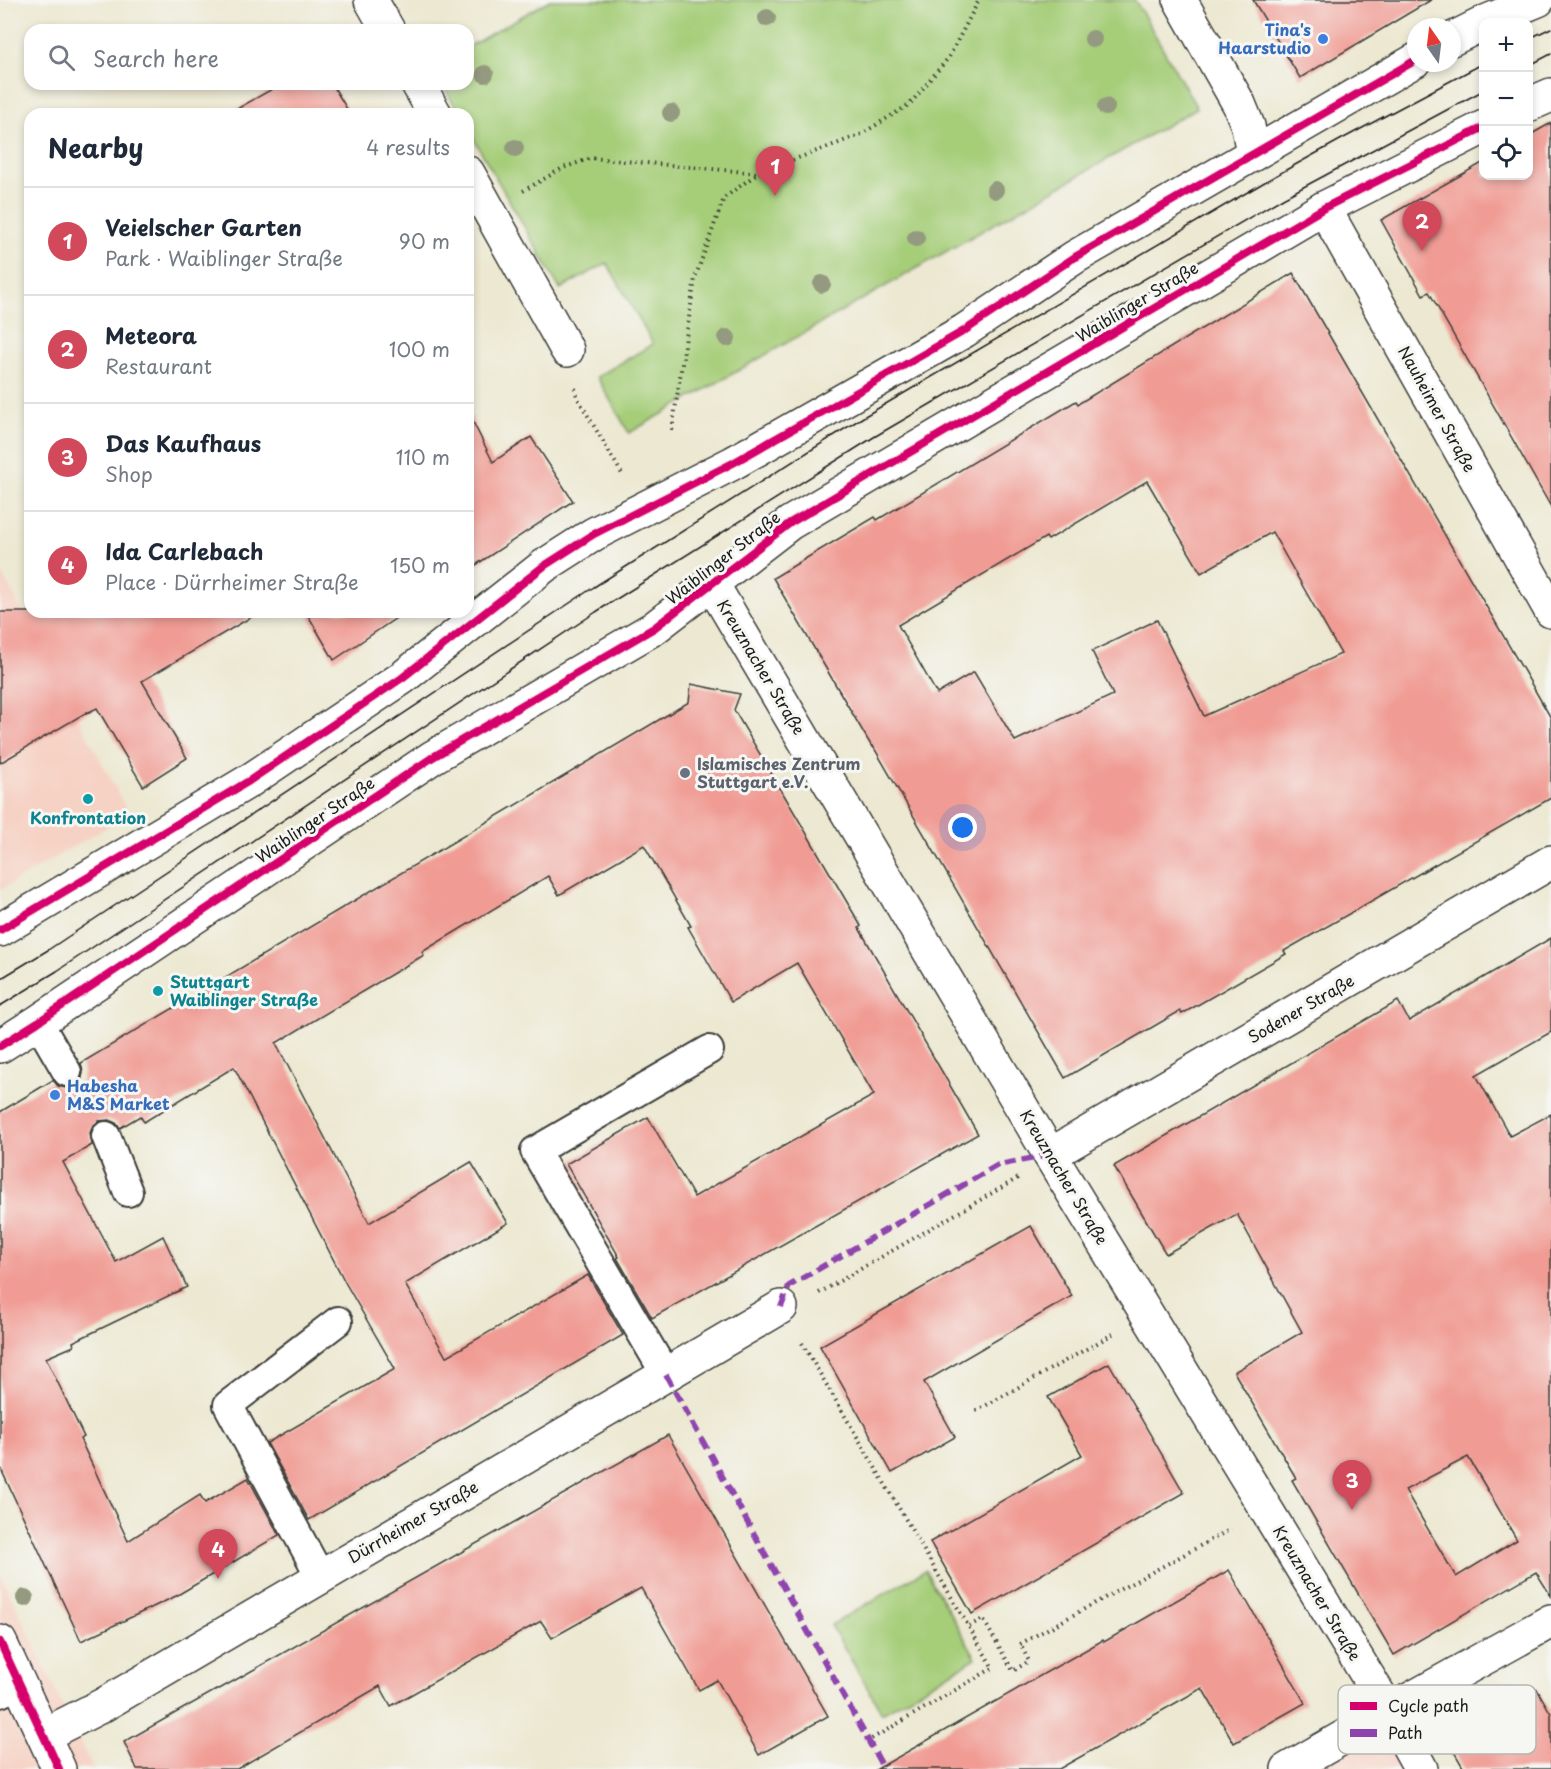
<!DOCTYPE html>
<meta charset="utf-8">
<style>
:root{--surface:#fff;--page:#f6f6f7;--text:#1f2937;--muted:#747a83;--line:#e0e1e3;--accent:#d1495b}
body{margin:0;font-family:"Playpen Sans",sans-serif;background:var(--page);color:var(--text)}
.controls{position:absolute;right:18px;top:18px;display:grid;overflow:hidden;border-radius:12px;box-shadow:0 3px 9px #0003}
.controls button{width:54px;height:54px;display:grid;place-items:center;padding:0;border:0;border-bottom:2px solid var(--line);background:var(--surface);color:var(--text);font:30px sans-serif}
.compass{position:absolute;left:1407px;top:18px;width:54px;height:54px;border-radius:50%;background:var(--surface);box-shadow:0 3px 9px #0003;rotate:346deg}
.you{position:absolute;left:963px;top:828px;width:21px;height:21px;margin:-15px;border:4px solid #fff;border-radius:50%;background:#1a73e8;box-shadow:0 0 0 9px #1a73e833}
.badge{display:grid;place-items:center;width:39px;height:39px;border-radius:50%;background:var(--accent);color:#fff;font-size:20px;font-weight:700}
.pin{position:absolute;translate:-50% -50px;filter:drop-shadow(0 2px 3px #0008)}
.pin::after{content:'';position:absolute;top:32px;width:21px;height:18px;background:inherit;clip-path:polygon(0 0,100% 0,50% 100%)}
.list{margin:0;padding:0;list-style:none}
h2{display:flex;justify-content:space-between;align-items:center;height:78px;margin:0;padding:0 24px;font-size:26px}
h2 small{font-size:20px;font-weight:400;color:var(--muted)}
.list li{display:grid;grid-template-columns:39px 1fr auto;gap:18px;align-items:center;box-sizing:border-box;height:108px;padding:0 24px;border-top:2px solid var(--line)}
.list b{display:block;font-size:22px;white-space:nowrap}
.list p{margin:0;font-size:20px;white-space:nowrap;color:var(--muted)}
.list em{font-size:20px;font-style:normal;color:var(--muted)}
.icon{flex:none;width:33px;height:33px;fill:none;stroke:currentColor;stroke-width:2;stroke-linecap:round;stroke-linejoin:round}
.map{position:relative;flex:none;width:1551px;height:1769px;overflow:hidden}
.search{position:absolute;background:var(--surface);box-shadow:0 3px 9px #0003;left:24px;top:24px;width:450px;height:66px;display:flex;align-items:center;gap:15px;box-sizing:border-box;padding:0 21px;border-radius:18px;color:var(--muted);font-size:22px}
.panel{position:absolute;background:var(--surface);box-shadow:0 3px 9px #0003;left:24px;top:108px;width:450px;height:510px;border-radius:18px}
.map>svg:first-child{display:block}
.built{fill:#f6d2c4}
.green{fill:#a6ce79;stroke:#61754a;stroke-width:1.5}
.building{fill:#f09c94;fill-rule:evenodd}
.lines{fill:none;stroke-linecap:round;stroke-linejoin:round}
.lane-casing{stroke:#3b3b37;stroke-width:32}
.street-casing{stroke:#3b3b37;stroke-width:36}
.secondary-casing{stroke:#3b3b37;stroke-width:36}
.path{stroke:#3b3b37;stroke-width:4;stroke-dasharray:1.5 4.5;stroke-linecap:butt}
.lane{stroke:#fff;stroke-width:28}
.street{stroke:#fff;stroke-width:33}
.secondary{stroke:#fff;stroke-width:33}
.tram{stroke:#1c1c1c;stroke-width:1.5}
.quiet{stroke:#8e44ad;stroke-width:6;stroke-dasharray:12 6;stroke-linecap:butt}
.cycleway-casing{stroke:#f6f6f2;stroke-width:11}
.cycleway{stroke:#d6006c;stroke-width:8}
.tree{fill:#949a80}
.shop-dot{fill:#3f7fe0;stroke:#f6f6f2;stroke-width:2}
.worship-dot{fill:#6b7280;stroke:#f6f6f2;stroke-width:2}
.culture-dot{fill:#0f9aa8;stroke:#f6f6f2;stroke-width:2}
.labels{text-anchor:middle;stroke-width:6;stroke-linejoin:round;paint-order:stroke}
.shop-label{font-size:16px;font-weight:bold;fill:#366cbe;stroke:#f6f6f2;text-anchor:end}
.street-label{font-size:16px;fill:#1c1c1c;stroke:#f6f6f2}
.worship-label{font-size:16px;font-weight:bold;fill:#5b616d;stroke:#f6f6f2;text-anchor:start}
.culture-label{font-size:16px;font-weight:bold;fill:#0d838f;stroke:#f6f6f2}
.key{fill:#f6f6f2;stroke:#b5b5b2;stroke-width:1.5}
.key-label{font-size:16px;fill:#1c1c1c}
</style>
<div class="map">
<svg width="1551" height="1769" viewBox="0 0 1551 1769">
<rect width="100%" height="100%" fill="#f6f6f2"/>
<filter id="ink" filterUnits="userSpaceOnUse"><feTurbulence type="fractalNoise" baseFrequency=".0167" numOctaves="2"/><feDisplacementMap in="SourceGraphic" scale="12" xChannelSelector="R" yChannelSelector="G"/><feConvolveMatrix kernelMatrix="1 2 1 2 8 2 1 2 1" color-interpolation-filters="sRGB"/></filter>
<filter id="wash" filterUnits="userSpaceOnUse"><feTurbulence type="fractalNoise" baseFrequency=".008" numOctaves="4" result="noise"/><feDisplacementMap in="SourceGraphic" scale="24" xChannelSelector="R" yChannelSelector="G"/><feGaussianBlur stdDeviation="1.35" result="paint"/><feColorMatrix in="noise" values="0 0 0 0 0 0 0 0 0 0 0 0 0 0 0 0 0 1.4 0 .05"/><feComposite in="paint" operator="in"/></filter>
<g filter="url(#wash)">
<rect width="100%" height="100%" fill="#ece8d1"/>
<g class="built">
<polygon points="0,570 129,814 0,890"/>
<polygon points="0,1573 93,1769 0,1769"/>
<polygon points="1384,1724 1410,1769 1303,1769"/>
</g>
<g class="green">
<polygon points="550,0 1135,0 1197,108 629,433 597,377 653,344 607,263 560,289 468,129 468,114 460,114 442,84 468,84 468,47"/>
<polygon points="925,1570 976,1658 882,1713 831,1625"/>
</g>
<g id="blocks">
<g class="building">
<polygon points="1253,0 1431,0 1300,78"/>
<polygon points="281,84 332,84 350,114 228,114"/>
<polygon points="1551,123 1551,507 1429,292 1423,295 1381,220 1484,162 1484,176 1528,176 1528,136"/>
<path d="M1293,273L1551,718V798L1284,951L1286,954L1182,1014L1180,1011L1065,1078L873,746L872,747L773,578L875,517L877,520L1076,401L1078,404ZM1147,481L1201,573L1272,532L1341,654L1204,716L1157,620L1092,651L1113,695L1015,741L974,672L937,694L898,625L1046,537L1048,540Z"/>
<polygon points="468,412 493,462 531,437 573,501 468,570"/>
<polygon points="0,612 260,612 142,681 187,758 143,786 97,708 87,713 87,712 0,763"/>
<polygon points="306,612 405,612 334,660"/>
<polygon points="691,684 740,694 734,710 861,926 859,928 978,1134 652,1318 617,1258 619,1257 566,1164 648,1117 694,1197 874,1095 797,963 731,1002 688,927 691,926 644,845 559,895 548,876 422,952 424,955 276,1043 369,1223 471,1162 508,1223 405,1284 446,1357 588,1275 623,1335 309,1520 267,1443 395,1369 346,1284 234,1067 144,1122 140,1116 120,1128 116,1123 109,1120 99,1121 93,1126 90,1133 92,1145 63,1162 116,1262 163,1236 187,1287 73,1342 74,1346 46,1358 84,1437 80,1439 128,1541 200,1495 205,1503 248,1478 279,1535 176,1596 81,1641 0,1467 0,1112 53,1080 58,1086 66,1088 76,1086 81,1081 83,1073 81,1063 689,702"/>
<path d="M1551,938V1032L1476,1075L1510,1136L1551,1114V1596L1536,1572L1394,1655L1292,1480L1296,1478L1234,1372L1302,1332L1237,1214L1166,1254L1114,1166L1398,1001L1409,1021ZM1468,1457L1517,1540L1456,1577L1405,1490Z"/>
<polygon points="1031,1226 1072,1296 924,1382 955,1437 892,1473 820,1346"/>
<polygon points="1109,1363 1184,1493 972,1614 930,1542 1082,1455 1048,1397"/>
<polygon points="668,1435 828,1716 759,1755 717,1680 699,1690 641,1588 552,1638 541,1621 391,1706 380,1686 237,1769 137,1769 124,1742 216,1690 216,1691"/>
<polygon points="1229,1570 1305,1703 1234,1743 1202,1688 1059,1769 877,1769 1103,1640 1104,1642"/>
<polygon points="1537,1689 1551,1714 1551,1769 1464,1769 1453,1750 1457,1735"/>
</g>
</g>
</g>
<g filter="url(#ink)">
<use href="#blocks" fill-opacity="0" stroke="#3b3b37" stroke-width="1.5"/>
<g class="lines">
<defs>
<g id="lane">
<polyline points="38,1022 67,1072"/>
<polyline points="106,1136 128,1192"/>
<polyline points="666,1375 535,1151 709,1050"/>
<polyline points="320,1576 228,1405 338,1321"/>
<polyline points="0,1693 20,1684"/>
</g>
<g id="street">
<polyline points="371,0 388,30"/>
<polyline points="1180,0 1239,104 1248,126 1253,154"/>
<polyline points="418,84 435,114"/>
<polyline points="468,173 567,350"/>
<polyline points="1324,208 1551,611"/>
<polyline points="712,584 1050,1155 1389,1711 1421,1769"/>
<polyline points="1050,1155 1551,862"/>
<polyline points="44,1735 103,1705 781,1307"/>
<polyline points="1288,1769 1389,1711 1551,1621"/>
</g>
<g id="secondary">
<polyline points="1485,22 1538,0"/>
<polyline points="1452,39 1484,23"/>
<polyline points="1528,105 1551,95"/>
<polyline points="0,930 249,781 402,678 544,566 594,534 733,463 964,331 1075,257 1416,60"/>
<polyline points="0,1046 38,1022 433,757 654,628 790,523 1324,208 1484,127"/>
<polyline points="0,1642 59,1769"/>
</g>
</defs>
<use href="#lane" class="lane-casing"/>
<use href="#street" class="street-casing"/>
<use href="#secondary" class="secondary-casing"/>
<g class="path">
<polyline points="523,191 563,168 591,158 757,173"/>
<polyline points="575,388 577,397 622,474"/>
<polyline points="672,430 695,278 724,198 758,173 860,135 910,104 949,57 979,0"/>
<polyline points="819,1293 1018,1178"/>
<polyline points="802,1343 993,1668 868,1741"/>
<polyline points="976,1411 1113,1334"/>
<polyline points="969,1626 983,1619 1013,1671 1029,1661 1020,1644 1231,1529"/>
</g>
<use href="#lane" class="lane"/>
<use href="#street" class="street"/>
<use href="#secondary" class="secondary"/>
<g class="tram">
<polyline points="1528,39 1551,28"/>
<polyline points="1528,66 1551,54"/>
<polyline points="0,979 48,950 594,587 865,416 1275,176 1342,139 1484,63"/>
<polyline points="0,1006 57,971 596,612 874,437 1283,198 1484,90"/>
</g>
<g class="quiet">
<polyline points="781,1307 789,1286 998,1165 1050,1155"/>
<polyline points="666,1375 884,1769"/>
</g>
<defs>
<g id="cycleway">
<polyline points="0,930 249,781 402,678 544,566 594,534 733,463 964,331 1075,257 1416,60"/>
<polyline points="0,1046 38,1022 433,757 654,628 790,523 1324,208 1484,127"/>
<polyline points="0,1642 59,1769"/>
</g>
</defs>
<use href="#cycleway" class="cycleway-casing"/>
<use href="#cycleway" class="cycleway"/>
</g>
<g class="tree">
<circle cx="767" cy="18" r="9"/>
<circle cx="1093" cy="39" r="9"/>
<circle cx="485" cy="74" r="9"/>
<circle cx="1106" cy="107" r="9"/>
<circle cx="671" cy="113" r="9"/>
<circle cx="515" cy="148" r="9"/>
<circle cx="995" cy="190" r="9"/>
<circle cx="916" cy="238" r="9"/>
<circle cx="822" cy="284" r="9"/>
<circle cx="727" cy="338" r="9"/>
<circle cx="25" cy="1598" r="9"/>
</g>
</g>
<g class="shop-dot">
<circle cx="1323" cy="39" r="6"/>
<circle cx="55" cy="1095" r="6"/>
</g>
<circle class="worship-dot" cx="685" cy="773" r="6"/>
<g class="culture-dot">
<circle cx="88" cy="799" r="6"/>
<circle cx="158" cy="991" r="6"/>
</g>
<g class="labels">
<g class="shop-label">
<text x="1311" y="36">Tina's<tspan x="1311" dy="18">Haarstudio</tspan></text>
<text x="67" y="1092" text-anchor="start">Habesha<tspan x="67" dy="18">M&amp;S Market</tspan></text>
</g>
<g class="street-label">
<text transform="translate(1137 302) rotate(-31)" y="6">Waiblinger Straße</text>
<text transform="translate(1437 409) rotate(61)" y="6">Nauheimer Straße</text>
<text transform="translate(723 558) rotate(-38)" y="6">Waiblinger Straße</text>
<text transform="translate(761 667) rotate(59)" y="6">Kreuznacher Straße</text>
<text transform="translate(315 820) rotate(-34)" y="6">Waiblinger Straße</text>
<text transform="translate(1301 1009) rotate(-30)" y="6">Sodener Straße</text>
<text transform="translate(1064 1177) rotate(59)" y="6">Kreuznacher Straße</text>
<text transform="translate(413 1522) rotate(-30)" y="6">Dürrheimer Straße</text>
<text transform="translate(1317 1593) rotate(59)" y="6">Kreuznacher Straße</text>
</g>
<g class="worship-label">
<text x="697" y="770">Islamisches Zentrum<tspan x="697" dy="18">Stuttgart e.V.</tspan></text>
</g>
<g class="culture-label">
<text x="88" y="824">Konfrontation</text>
<text x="170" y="988" text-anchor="start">Stuttgart<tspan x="170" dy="18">Waiblinger Straße</tspan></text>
</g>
</g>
<rect x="1338" y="1685" width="198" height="69" rx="9" class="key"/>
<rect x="1350" y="1702" width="27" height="8" fill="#d6006c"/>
<rect x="1350" y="1729" width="27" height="8" fill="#8e44ad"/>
<g class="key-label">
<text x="1388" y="1712">Cycle path</text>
<text x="1388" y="1739">Path</text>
</g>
</svg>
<div class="controls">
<button>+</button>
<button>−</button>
<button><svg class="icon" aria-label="locate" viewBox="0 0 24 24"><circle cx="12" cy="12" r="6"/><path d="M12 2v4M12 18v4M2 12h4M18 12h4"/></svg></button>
</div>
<svg class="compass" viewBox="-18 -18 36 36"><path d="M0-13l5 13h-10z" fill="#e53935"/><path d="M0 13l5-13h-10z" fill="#747a83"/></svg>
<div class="you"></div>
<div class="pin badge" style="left:775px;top:196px">1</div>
<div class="pin badge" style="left:1422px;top:251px">2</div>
<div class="pin badge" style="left:1352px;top:1510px">3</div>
<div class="pin badge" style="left:218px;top:1579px">4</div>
<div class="search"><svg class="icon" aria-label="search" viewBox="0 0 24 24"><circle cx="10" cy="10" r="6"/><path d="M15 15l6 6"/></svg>Search here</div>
<section class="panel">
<h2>Nearby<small>4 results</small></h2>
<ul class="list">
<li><span class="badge">1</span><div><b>Veielscher Garten</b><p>Park · Waiblinger Straße</p></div><em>90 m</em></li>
<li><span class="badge">2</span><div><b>Meteora</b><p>Restaurant</p></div><em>100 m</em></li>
<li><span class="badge">3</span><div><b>Das Kaufhaus</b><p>Shop</p></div><em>110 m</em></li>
<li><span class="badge">4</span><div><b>Ida Carlebach</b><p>Place · Dürrheimer Straße</p></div><em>150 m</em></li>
</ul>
</section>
</div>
